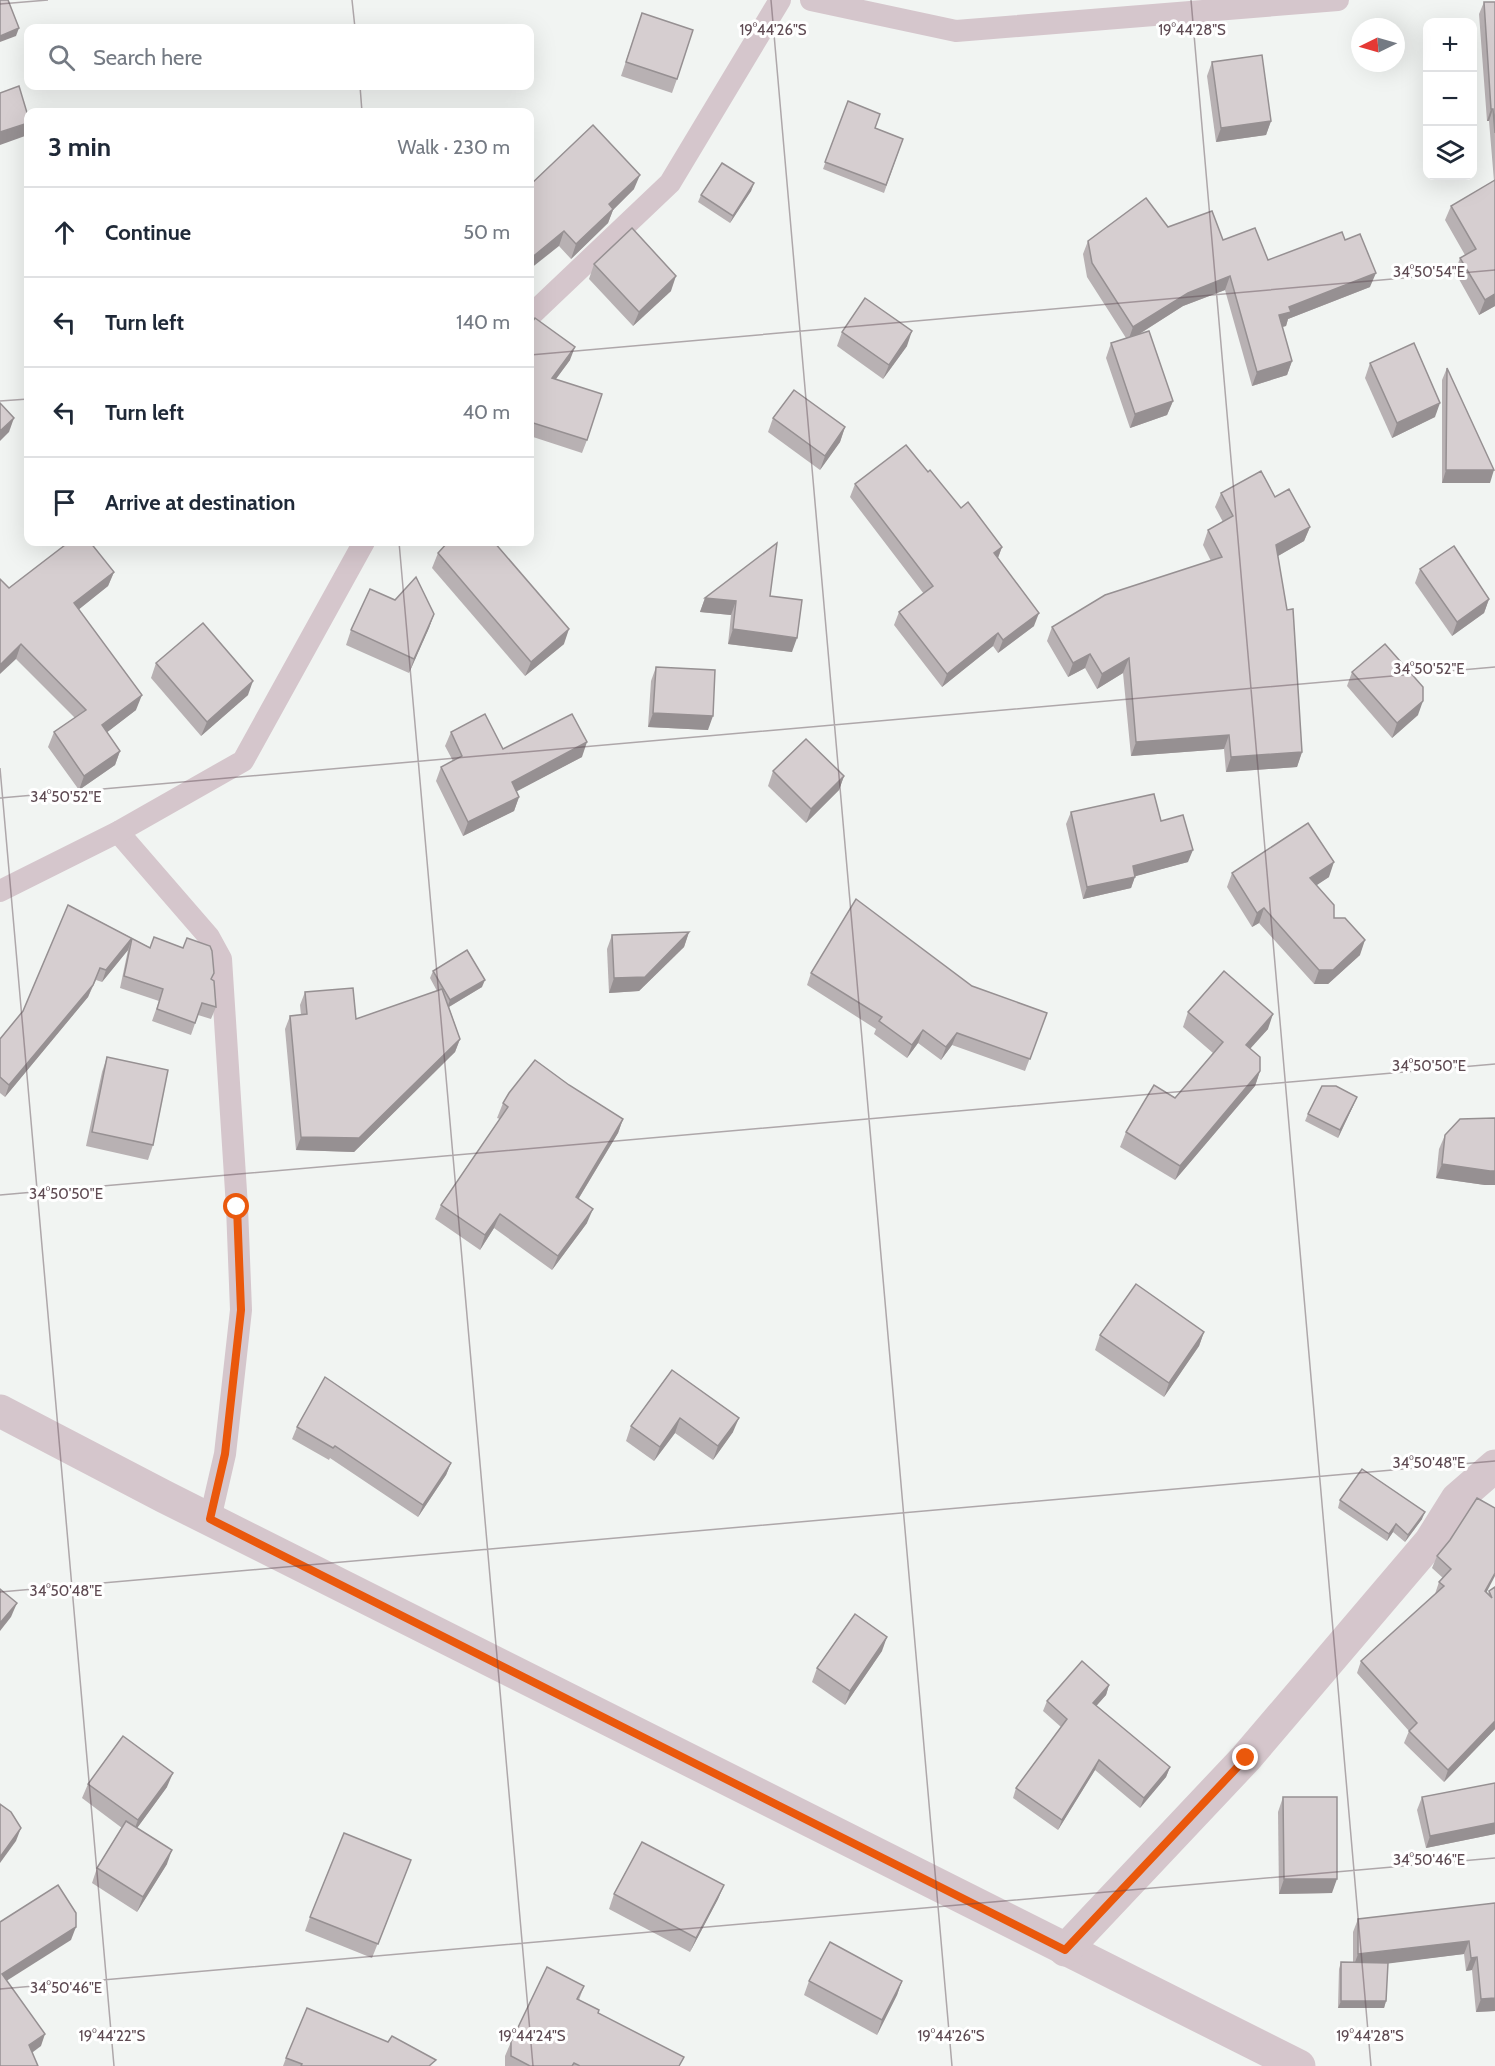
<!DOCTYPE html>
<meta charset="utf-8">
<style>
:root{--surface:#fff;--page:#f2f2f3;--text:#1f2937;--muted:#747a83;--line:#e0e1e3}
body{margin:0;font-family:Cabin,sans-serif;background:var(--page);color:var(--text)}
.controls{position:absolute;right:18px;top:18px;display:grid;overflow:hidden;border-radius:12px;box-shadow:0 6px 24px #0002}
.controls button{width:54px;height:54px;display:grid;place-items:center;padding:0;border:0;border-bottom:2px solid var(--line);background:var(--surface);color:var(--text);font:30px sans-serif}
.compass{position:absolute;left:1351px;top:18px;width:54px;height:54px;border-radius:50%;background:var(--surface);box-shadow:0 6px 24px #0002;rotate:265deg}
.stop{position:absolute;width:18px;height:18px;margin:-14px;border:4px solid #ea580c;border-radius:50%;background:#fff}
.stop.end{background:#ea580c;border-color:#fff;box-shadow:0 2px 6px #0008}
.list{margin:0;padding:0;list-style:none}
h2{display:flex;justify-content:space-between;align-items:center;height:78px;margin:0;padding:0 24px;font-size:26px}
h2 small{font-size:20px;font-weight:400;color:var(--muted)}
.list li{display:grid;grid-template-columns:39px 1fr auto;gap:18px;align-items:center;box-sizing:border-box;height:90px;padding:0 24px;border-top:2px solid var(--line)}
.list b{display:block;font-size:22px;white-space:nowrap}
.list em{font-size:20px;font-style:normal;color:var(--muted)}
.icon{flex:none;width:33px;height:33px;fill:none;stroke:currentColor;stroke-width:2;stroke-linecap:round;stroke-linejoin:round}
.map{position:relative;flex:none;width:1495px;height:2066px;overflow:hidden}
.search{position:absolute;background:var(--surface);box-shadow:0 6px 24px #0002;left:24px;top:24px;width:510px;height:66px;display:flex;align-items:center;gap:15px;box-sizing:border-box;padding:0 21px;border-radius:12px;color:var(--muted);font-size:22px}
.panel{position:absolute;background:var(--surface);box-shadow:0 6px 24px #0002;left:24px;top:108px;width:510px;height:438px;border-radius:12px}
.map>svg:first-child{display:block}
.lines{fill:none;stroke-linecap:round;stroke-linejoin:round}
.lane{stroke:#d5c6cc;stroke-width:22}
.street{stroke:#d5c6cc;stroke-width:33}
.wall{fill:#b8b1b3}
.shaded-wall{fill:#969092}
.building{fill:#d6ced0;stroke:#969092;stroke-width:1.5}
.route{stroke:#ea580c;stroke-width:8}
.ticks{fill:none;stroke:#5e4a52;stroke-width:1.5;stroke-opacity:0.45}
.ticks-label{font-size:15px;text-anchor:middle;fill:#5e4a52;stroke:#fff;stroke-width:6;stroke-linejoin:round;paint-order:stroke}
</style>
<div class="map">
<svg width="1495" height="2066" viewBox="0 0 1495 2066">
<rect width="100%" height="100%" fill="#f1f4f2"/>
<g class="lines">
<g class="lane">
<polyline points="811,0 956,31 1338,0"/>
<polyline points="530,316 670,183 780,0"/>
<polyline points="118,832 209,937 221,959 237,1207 241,1310 225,1454 210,1519"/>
<polyline points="0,891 118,832 243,761 364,542"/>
</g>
<g class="street">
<polyline points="0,1411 165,1497 1299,2066"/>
<polyline points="1065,1950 1246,1758 1430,1542 1457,1499 1495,1466"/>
</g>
</g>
<g class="wall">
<polygon points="1484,2 1495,2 1495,306 1479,315 1455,272 1460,258 1465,255 1445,220 1451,206 1494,181 1489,121 1487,121 1479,14"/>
<polygon points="642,13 677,79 672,93 621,76"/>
<polygon points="1212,62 1271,121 1266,135 1216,142 1207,76"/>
<polygon points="848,101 875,128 903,139 884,193 823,169"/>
<polygon points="754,183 751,191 730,223 698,202 701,195"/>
<polygon points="530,185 634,189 613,210 608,223 571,259 559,246"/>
<polygon points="1168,227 1223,240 1268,260 1345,240 1370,287 1288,319 1286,326 1282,327 1292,361 1287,375 1252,386 1225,290 1183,306 1141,333 1173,401 1167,415 1130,428 1106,358 1111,343 1126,338 1087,277 1083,254 1088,241"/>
<polygon points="594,264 671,291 633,326 589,279"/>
<polygon points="530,325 570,360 556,379 587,440 582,453 530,436"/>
<polygon points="842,332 907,346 883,379 837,346"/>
<polygon points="1370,363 1435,417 1392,438 1365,378"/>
<polygon points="1447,368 1490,483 1442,483 1442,380"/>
<polygon points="773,418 845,427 840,442 820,470 768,432"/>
<polygon points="928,472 961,508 1002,547 998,558 1034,626 998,653 993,646 942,687 894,625 899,612 924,594 850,497 855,484"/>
<polygon points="1221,493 1275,497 1310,527 1304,541 1278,556 1302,752 1297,767 1226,772 1224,749 1131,756 1123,673 1097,689 1085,668 1068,677 1047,641 1052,627 1211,561 1203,545 1208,530 1223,522 1215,507"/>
<polygon points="438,553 564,644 525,676 432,568"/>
<polygon points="1420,569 1489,599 1484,613 1452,636 1415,583"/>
<polygon points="114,572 108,586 78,610 136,710 107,732 120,751 115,765 79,790 48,747 54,732 75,718 16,659 9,588"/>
<polygon points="770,596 792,652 728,644 731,615 700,612 705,598"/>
<polygon points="395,600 434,614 429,628 409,673 346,645 351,630"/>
<polygon points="156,663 248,695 201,736 151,678"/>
<polygon points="656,667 708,730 648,727 651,681"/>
<polygon points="1352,672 1418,715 1392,738 1347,686"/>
<polygon points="451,732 503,749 582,757 516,791 519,797 514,811 463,836 436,781 441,767 453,761 445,746"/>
<polygon points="773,771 844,776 839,790 806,823 768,786"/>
<polygon points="1071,812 1161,821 1188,862 1135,876 1131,888 1083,899 1066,824"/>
<polygon points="1232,873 1329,877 1316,885 1334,918 1360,955 1328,984 1314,984 1259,923 1252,927 1227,887"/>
<polygon points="68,905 211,979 216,1007 211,1019 198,1015 191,1035 152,1021 159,1001 120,988 128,950 102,982 96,980 88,997 5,1097 0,1093 0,1039 23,1011"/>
<polygon points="689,932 684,947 639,991 609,993 607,949 612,935"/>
<polygon points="433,971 482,987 449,1007 460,1039 455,1052 354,1152 296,1150 285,1029 290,1016 301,1015 300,1005 305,992 356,1019 437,991 430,978"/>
<polygon points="811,973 972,986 1047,1013 1025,1071 952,1045 941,1060 918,1043 907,1058 874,1034 876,1029 807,985"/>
<polygon points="1188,1012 1268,1029 1250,1048 1260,1071 1255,1086 1175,1180 1120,1147 1126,1132 1175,1098 1213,1053 1183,1027"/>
<polygon points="107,1057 153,1145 148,1160 86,1146 102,1072"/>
<polygon points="569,1085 623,1119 618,1133 579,1198 587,1223 552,1270 494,1228 480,1250 435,1219 441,1205 500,1119 497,1118 503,1103"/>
<polygon points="1354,1104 1338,1138 1305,1121 1308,1114"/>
<polygon points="1495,1118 1495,1185 1485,1185 1436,1178 1439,1149 1445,1135"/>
<polygon points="1204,1332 1199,1346 1164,1397 1095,1350 1100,1335"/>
<polygon points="672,1370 733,1432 713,1460 675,1433 654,1461 626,1441 631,1426"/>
<polygon points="297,1427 451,1463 446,1475 418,1517 330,1458 329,1460 292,1439"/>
<polygon points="1340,1500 1422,1519 1405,1542 1393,1532 1387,1541 1338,1508"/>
<polygon points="1437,1556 1488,1594 1489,1591 1495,1587 1495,1729 1444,1782 1404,1743 1409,1731 1357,1673 1361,1661 1435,1594 1439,1582 1443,1578 1432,1568"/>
<polygon points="882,1651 845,1705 812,1682 817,1668"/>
<polygon points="1109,1685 1106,1695 1096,1706 1170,1767 1166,1777 1140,1808 1095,1770 1058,1830 1013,1798 1016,1788 1061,1727 1043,1711 1047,1701"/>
<polygon points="1495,1783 1495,1834 1426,1848 1417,1810 1422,1797"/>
<polygon points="88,1784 167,1787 137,1828 167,1864 137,1912 92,1883 97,1868 122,1828 82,1798"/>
<polygon points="1283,1797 1332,1893 1279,1894 1278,1812"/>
<polygon points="411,1860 372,1958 305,1931 310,1917"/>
<polygon points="724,1885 718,1899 690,1952 609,1909 614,1894"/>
<polygon points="1495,1903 1495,2011 1476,2012 1472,1970 1466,1971 1464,1954 1388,1963 1386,2001 1384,2008 1338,2008 1339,1969 1341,1962 1353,1962 1353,1932 1358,1919"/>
<polygon points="809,1981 902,1981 897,1995 877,2035 804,1995"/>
<polygon points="584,1986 579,2000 680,2066 505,2066 505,2056 511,2042"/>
<polygon points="286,2058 434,2066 283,2066"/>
</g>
<g class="shaded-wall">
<polygon points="19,28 16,36 0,42 0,36"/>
<polygon points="1491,109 1493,109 1489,121 1487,121"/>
<polygon points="1271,121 1266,135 1216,142 1221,128"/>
<polygon points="28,123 28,127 25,136 0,145 0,132"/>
<polygon points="640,175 634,189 613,210 608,223 571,259 576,244 609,204"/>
<polygon points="754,183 751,191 730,223 733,216"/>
<polygon points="564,231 559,246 530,269 530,259"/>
<polygon points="1376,273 1370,287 1288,319 1286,326 1274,329 1279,315 1289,307"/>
<polygon points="676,276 671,291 633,326 639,312"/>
<polygon points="1230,276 1225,290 1183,306 1128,341 1133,327 1188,293"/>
<polygon points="1495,294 1495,306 1479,315 1485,300"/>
<polygon points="912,331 907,346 883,379 889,365"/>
<polygon points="575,347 570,360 547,391 552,378"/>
<polygon points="1292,361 1287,375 1252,386 1257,372"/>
<polygon points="1173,401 1167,415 1130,428 1135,414"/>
<polygon points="1440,403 1435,417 1392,438 1397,423"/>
<polygon points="14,418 9,432 0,441 0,431"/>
<polygon points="845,427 840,442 820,470 825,456"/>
<polygon points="1446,470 1494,470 1490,483 1442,483"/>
<polygon points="1310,527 1304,541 1271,560 1276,545"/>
<polygon points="1002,547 997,560 994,553"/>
<polygon points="114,572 108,586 68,618 74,603"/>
<polygon points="705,598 736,601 731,615 700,612"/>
<polygon points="1489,599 1484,613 1452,636 1457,622"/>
<polygon points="1039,613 1034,626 998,653 1003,640"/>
<polygon points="434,614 429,628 409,673 414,659"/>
<polygon points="569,629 564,644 525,676 531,662"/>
<polygon points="733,629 797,638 792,652 728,644"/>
<polygon points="998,633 993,646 942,687 947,674"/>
<polygon points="21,644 16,659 0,674 0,665"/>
<polygon points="1090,654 1085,668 1068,677 1073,663"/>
<polygon points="1129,658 1123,673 1097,689 1102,674"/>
<polygon points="253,681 248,695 201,736 207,722"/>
<polygon points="142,695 136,710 97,740 102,725"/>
<polygon points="1423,701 1418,715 1392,738 1397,723"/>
<polygon points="653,713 713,716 708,730 648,727"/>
<polygon points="1229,735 1224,749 1131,756 1136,742"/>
<polygon points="587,742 582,757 506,797 512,782"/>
<polygon points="120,751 115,765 79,790 84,776"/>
<polygon points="1302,752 1297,767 1226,772 1231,757"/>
<polygon points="844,776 839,790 806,823 811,809"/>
<polygon points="519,797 514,811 463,836 468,822"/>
<polygon points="1193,850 1188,862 1129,878 1133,866"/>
<polygon points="1334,862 1329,877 1305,893 1310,878"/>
<polygon points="1135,877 1131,888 1083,899 1087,887"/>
<polygon points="1264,908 1259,923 1252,927 1257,913"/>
<polygon points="689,932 684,947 639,991 609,993 614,978"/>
<polygon points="132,938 128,950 102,982 106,970"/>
<polygon points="1365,940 1360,955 1328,984 1314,984 1319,970"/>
<polygon points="100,968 88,997 5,1097 9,1085"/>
<polygon points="485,980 482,987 447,1008 450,1000"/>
<polygon points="1273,1014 1268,1029 1241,1059 1246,1045"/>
<polygon points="923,1030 918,1043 907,1058 912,1045"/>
<polygon points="957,1033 952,1045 941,1060 946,1047"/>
<polygon points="460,1039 455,1052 354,1152 296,1150 301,1137"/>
<polygon points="1260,1071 1255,1086 1175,1180 1180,1166"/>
<polygon points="1357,1097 1354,1104 1338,1138 1340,1130"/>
<polygon points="623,1119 618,1133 571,1211 576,1197"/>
<polygon points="1442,1164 1495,1171 1495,1185 1485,1185 1436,1178"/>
<polygon points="593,1209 587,1223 552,1270 558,1256"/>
<polygon points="500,1214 494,1228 480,1250 485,1235"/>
<polygon points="1204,1332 1199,1346 1164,1397 1169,1383"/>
<polygon points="680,1418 675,1433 654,1461 660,1447"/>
<polygon points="739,1418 733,1432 713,1460 718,1446"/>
<polygon points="451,1463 446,1475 418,1517 423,1505"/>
<polygon points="1425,1512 1422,1519 1405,1542 1408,1535"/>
<polygon points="1396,1524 1393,1532 1387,1541 1389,1534"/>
<polygon points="1495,1573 1495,1576 1481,1603 1485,1591"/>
<polygon points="17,1603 11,1617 0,1631 0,1623"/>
<polygon points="887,1637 882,1651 845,1705 850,1691"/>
<polygon points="1109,1685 1106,1695 1090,1713 1093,1703"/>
<polygon points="1495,1721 1495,1729 1444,1782 1448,1770"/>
<polygon points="1099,1760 1095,1770 1058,1830 1062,1820"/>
<polygon points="1170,1767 1166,1777 1140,1808 1144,1798"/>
<polygon points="173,1773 167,1787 132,1835 138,1820"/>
<polygon points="1495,1823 1495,1834 1426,1848 1430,1836"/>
<polygon points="21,1828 16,1841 0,1863 0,1857"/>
<polygon points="172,1850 167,1864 137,1912 143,1897"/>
<polygon points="1284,1879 1337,1879 1332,1893 1279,1894"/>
<polygon points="724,1885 718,1899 690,1952 696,1938"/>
<polygon points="76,1927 71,1940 0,1985 2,1974"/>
<polygon points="1469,1941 1464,1954 1353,1968 1358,1954"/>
<polygon points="1477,1957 1472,1970 1466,1971 1471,1958"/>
<polygon points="902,1981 897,1995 877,2035 882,2020"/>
<polygon points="1495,1998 1495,2011 1476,2012 1481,1999"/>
<polygon points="1341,2001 1386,2001 1384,2008 1338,2008"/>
<polygon points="45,2034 41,2046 25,2058 29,2045"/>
</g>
<g class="building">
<polygon points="0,0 8,0 19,28 0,36"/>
<polygon points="1484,2 1495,2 1495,133 1493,109 1491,109"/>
<polygon points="642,13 693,30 677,79 626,62"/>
<polygon points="1262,55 1271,121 1221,128 1212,62"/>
<polygon points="19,86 28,116 28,123 0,132 0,93"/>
<polygon points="848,101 880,114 875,128 903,139 886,185 825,162"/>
<polygon points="593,125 640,175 609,204 613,209 576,244 564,231 530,259 530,185"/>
<polygon points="722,163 754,183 733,216 701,195"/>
<polygon points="1495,180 1495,294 1485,300 1460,258 1476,249 1451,206"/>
<polygon points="1146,198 1168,227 1212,211 1223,240 1255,228 1268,260 1342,232 1345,240 1360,234 1376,273 1289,307 1291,312 1279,315 1292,361 1257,372 1230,276 1188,293 1133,327 1092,263 1088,241"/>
<polygon points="632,228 676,276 639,312 594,264"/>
<polygon points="865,298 912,331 889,365 842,332"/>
<polygon points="535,318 575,347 552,378 602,394 587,440 530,422 530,325"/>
<polygon points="1149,331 1173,401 1135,414 1111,343"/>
<polygon points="1414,343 1440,403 1397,423 1370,363"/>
<polygon points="1447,368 1494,470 1446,470"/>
<polygon points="794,390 845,427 825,456 773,418"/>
<polygon points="0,403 14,418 0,431"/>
<polygon points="906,445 928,472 930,470 961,508 968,502 1002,547 994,553 1039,613 1003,640 998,633 947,674 899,612 933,586 855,484"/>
<polygon points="1261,471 1275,497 1289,489 1310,527 1276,545 1287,610 1293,609 1302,752 1231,757 1229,735 1136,742 1129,658 1102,674 1090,654 1073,663 1052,627 1105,595 1222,557 1208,530 1233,516 1221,493"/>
<polygon points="69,542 90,542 114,572 74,603 142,695 102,725 120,751 84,776 54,732 86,710 21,644 0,665 0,579 9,588"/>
<polygon points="448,542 494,542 569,629 531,662 438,553"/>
<polygon points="777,543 770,596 802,600 797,638 733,629 736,601 705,598"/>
<polygon points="1454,546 1489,599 1457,622 1420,569"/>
<polygon points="416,577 434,614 414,659 351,630 370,589 395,600"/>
<polygon points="203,623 253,681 207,722 156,663"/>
<polygon points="1385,644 1423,687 1423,701 1397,723 1352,672"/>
<polygon points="656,667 715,670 713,716 653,713"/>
<polygon points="485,714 503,749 572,714 587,742 512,782 519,797 468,822 441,767 462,756 451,732"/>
<polygon points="806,739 844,776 811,809 773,771"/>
<polygon points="1154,794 1161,821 1183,815 1193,850 1133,866 1135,877 1087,887 1071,812"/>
<polygon points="1308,823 1334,862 1310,878 1334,905 1334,918 1345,918 1365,940 1333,970 1319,970 1264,908 1257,913 1232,873"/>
<polygon points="856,899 972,986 1047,1013 1030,1059 957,1033 946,1047 923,1030 912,1045 879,1021 882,1017 811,973"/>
<polygon points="68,905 150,948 154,937 183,948 187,938 210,946 212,951 214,973 211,979 214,981 216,1007 202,1003 195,1023 157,1009 163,989 124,976 132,938 106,970 100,968 93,985 9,1085 0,1077 0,1039 23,1011"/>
<polygon points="689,932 645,977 614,978 612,935"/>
<polygon points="467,950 485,980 450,1000 433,971"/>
<polygon points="1224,971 1273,1014 1246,1045 1260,1057 1260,1071 1180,1166 1126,1132 1154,1085 1175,1098 1223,1042 1188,1012"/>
<polygon points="353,988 356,1019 442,989 460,1039 359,1138 301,1137 290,1016 307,1014 305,992"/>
<polygon points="107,1057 168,1070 153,1145 92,1132"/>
<polygon points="535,1060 569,1085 623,1119 576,1197 593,1209 558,1256 500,1214 485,1235 441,1205 508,1107 503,1103 509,1093"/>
<polygon points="1322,1086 1336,1086 1357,1097 1340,1130 1308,1114"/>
<polygon points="1495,1118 1495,1171 1490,1171 1442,1164 1445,1135 1460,1119"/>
<polygon points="1136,1284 1204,1332 1169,1383 1100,1335"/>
<polygon points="672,1370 739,1418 718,1446 680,1418 660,1447 631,1426"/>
<polygon points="325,1377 451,1463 423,1505 335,1446 333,1448 297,1427"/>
<polygon points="1362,1469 1425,1512 1408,1535 1396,1524 1389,1534 1340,1500"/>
<polygon points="1477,1498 1495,1508 1495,1573 1485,1591 1492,1598 1489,1591 1495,1587 1495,1721 1448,1770 1409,1731 1417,1723 1361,1661 1444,1586 1439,1582 1451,1569 1437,1556 1450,1540"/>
<polygon points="0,1589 17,1603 0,1623"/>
<polygon points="855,1614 887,1637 850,1691 817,1668"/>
<polygon points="1082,1661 1109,1685 1093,1703 1170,1767 1144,1798 1099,1760 1062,1820 1016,1788 1067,1719 1047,1701"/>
<polygon points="123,1736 173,1773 138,1820 88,1784"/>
<polygon points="1495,1783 1495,1823 1430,1836 1422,1797"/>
<polygon points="1283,1797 1337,1797 1337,1879 1284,1879"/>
<polygon points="0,1804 11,1812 21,1828 0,1857"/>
<polygon points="126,1821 172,1850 143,1897 97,1868"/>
<polygon points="344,1833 411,1860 378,1944 310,1917"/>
<polygon points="642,1842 724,1885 696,1938 614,1894"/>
<polygon points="58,1885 76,1913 76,1927 2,1974 45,2034 29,2045 38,2066 0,2066 0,1922"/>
<polygon points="1495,1903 1495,1998 1481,1999 1477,1957 1471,1958 1469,1941 1358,1954 1358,1919"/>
<polygon points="830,1942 902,1981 882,2020 809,1981"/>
<polygon points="1341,1962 1388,1963 1386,2001 1341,2001"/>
<polygon points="547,1967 584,1986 577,1999 599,2010 598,2013 684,2057 679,2066 580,2066 574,2063 572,2066 530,2066 511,2056 511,2042"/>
<polygon points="307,2008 388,2042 392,2036 436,2060 429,2066 301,2066 302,2064 286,2058"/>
</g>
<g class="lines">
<polyline class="route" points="237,1207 241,1310 225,1454 210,1519 1065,1950 1246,1758"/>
</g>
<path class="ticks" d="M352,0L355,28M771,0L952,2066M1191,0L1371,2066M0,4L48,0M360,86L362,112M530,355L1495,270M0,401L28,399M399,542L533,2066M0,768L114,2066M0,798L1495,667M0,1195L1495,1064M0,1592L1495,1461M0,1989L1495,1858"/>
<g class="ticks-label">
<text x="773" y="35">19°44'26"S</text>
<text x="1192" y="35">19°44'28"S</text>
<text x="1429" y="277">34°50'54"E</text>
<text x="1429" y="674">34°50'52"E</text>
<text x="66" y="802">34°50'52"E</text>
<text x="1429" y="1071">34°50'50"E</text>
<text x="66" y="1199">34°50'50"E</text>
<text x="1429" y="1468">34°50'48"E</text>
<text x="66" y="1596">34°50'48"E</text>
<text x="1429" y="1865">34°50'46"E</text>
<text x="66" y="1993">34°50'46"E</text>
<text x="112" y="2041">19°44'22"S</text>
<text x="532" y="2041">19°44'24"S</text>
<text x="951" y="2041">19°44'26"S</text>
<text x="1370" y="2041">19°44'28"S</text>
</g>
</svg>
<div class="controls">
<button>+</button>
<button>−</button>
<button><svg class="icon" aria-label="layers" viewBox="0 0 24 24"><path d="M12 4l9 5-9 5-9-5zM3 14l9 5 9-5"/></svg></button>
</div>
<svg class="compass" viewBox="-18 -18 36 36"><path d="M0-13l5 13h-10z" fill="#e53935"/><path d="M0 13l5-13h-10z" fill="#747a83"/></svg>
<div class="stop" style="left:237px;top:1207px"></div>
<div class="stop end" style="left:1246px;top:1758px"></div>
<div class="search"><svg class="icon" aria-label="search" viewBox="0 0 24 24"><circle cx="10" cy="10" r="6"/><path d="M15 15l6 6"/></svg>Search here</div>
<section class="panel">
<h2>3 min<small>Walk · 230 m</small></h2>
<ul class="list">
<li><svg class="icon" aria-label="ahead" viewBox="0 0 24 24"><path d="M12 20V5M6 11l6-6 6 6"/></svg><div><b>Continue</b></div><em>50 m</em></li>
<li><svg class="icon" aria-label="left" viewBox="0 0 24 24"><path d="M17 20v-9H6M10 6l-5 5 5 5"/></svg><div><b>Turn left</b></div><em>140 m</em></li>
<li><svg class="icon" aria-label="left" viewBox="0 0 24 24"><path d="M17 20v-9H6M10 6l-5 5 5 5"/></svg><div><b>Turn left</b></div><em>40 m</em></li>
<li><svg class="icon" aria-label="arrive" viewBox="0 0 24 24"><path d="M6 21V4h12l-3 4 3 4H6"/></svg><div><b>Arrive at destination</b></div></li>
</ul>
</section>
</div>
